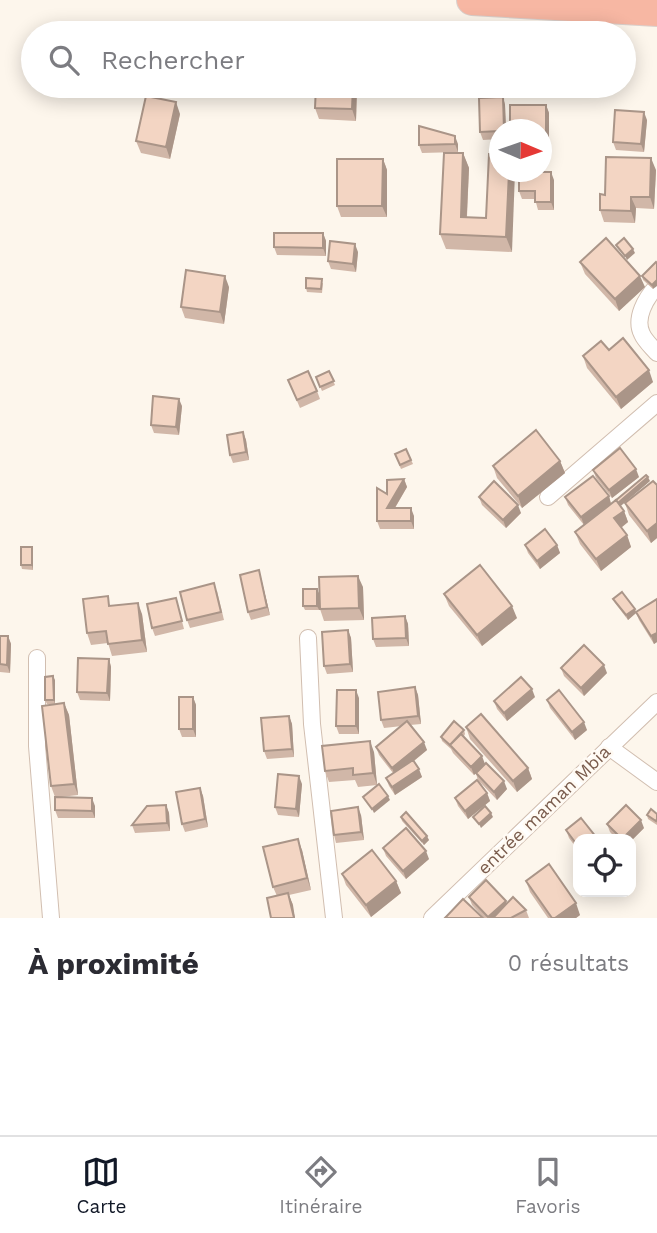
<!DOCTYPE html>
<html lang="fr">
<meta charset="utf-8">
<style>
:root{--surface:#fff;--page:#f2f2f3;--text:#2b2b33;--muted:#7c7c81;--line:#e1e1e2;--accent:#111827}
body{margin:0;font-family:"Work Sans",sans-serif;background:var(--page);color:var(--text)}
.controls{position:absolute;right:21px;bottom:21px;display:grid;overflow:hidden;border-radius:14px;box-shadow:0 4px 18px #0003}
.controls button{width:63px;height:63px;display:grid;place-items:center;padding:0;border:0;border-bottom:2px solid var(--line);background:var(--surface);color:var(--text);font:35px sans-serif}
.compass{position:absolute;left:489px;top:119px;width:63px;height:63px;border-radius:50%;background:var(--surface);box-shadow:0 4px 18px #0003;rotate:92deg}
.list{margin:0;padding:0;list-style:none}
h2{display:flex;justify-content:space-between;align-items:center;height:91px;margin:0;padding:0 28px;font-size:30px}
h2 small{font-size:23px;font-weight:400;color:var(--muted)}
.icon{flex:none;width:38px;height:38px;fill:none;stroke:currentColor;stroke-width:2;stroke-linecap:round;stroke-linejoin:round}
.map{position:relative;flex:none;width:657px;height:918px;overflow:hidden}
.search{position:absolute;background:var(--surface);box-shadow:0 4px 18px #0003;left:21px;right:21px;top:21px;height:77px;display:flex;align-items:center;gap:18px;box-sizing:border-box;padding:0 24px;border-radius:38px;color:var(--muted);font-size:26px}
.sheet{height:217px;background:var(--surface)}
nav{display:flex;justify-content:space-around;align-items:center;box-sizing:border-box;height:98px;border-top:2px solid var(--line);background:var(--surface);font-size:19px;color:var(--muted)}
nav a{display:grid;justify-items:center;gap:4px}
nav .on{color:var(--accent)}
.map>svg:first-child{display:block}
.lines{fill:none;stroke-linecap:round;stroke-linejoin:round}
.street-casing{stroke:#d1beb0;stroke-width:18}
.highway-casing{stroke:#dad1cd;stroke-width:32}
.street{stroke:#fff;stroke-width:16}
.highway{stroke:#f7b7a3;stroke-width:30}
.wall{fill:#d1b7a8}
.shaded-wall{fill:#aa9588}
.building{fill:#f3d5c3;stroke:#aa9588;stroke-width:2}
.labels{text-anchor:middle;stroke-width:5;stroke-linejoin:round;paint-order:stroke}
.street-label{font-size:18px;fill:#7a5c4d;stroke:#fffaf3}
</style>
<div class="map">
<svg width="657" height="918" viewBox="0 0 657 918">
<rect width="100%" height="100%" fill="#fdf6ec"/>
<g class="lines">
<defs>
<g id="street">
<path d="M657,286C646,298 634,318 642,334C645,341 652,347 657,353"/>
<polyline points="548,497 657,403"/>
<polyline points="308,638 312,724 334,918"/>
<polyline points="37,658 37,746 51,918"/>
<polyline points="609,747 657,782"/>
<polyline points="432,918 657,702"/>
</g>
<polyline id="highway" points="472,0 657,11"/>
</defs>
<use href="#street" class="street-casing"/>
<use href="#highway" class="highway-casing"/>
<use href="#street" class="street"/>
<use href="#highway" class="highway"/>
</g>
<g class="wall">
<polygon points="357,86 356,121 319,119 315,108"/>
<polygon points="503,97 505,105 506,130 500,130 500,139 483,140 480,132"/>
<polygon points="546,105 549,113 549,141 542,141 542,130"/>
<polygon points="180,114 170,159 141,153 136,141"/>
<polygon points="647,120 644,152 616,150 613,142"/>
<polygon points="458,144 458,152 422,153 419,145"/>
<polygon points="463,153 469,168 467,217 486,218 489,154 512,252 446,249 440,234"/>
<polygon points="383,159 387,170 387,217 341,217 337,206"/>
<polygon points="656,170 654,209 636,208 635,223 604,222 600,210 605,195"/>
<polygon points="554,180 554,210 538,210 535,199 522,199 519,191"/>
<polygon points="323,233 326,241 326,256 277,255 274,247"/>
<polygon points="358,252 356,272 331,269 328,261"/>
<polygon points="580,262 645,287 619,311 585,274"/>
<polygon points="656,262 653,289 643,280 642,276"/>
<polygon points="323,283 322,293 307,292 306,288"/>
<polygon points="229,287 224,324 185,318 181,307"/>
<polygon points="609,350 653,382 621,409 587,368 583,356"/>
<polygon points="329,371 335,385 322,391 316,377"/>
<polygon points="288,380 317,391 320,399 300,408"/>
<polygon points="182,406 179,435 154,433 151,425"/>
<polygon points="243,432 246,440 249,460 233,463 230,455"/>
<polygon points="406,449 413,464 401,469 395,454"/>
<polygon points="560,461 565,473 522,508 497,478 493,466"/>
<polygon points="593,470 639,477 612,498 596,478"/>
<polygon points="404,479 407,487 395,508 414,516 414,529 380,529 377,521 387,494"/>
<polygon points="650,481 620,506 624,511 628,522 621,528 627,535 631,547 601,571 580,544 575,532 584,525 568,505 565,497 609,496 611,504"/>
<polygon points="657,485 657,538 651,543 629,515 625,503"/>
<polygon points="479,497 521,513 506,528 482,505"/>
<polygon points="525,545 557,545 560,553 540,569 528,553"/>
<polygon points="32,547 33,551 33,570 22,569 21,565"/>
<polygon points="259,570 261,578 270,615 251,620 248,612"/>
<polygon points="363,587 364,620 324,621 320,609"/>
<polygon points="317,589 319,610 305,610 303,606"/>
<polygon points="217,591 224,620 190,628 187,620"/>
<polygon points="444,594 517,618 482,646 449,606"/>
<polygon points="176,598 184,629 155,636 152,628"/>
<polygon points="613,599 635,609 636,613 628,620 615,603"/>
<polygon points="657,599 657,642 654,644 639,620 636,612"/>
<polygon points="112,606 142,614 147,652 112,656 108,643 91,645 87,633"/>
<polygon points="405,616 408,624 409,646 376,647 373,639"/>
<polygon points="348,630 351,638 353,672 327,674 324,666"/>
<polygon points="0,636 8,636 11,644 10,673 0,672"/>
<polygon points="109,659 111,667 110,701 80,700 77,692"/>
<polygon points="561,668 607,673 584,696 564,676"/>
<polygon points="55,680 55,704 47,704 45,700"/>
<polygon points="415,687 418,695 421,724 410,725 427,750 414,761 422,777 395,795 389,786 386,778 393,773 379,755 376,747 402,726 384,728 381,720"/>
<polygon points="193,697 196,705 196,737 182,737 179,729"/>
<polygon points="535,697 507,721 497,709 494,701"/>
<polygon points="359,698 359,734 339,734 336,726"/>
<polygon points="547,700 587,730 575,740 550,708"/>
<polygon points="64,703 69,715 78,795 61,797 95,806 95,818 58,818 55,810 55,797 51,786"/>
<polygon points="289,716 292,724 294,757 267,759 264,751"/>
<polygon points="466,727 528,768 532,779 517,792 470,739"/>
<polygon points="464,730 465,734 464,736 485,764 507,789 497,800 480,782 487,793 490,801 468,819 458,806 455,798 478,781 476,773 479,770 474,775 453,753 451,749 442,741 441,737"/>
<polygon points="374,752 377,785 358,787 355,780 329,782 325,771"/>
<polygon points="302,784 299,817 278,815 275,807"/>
<polygon points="200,788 203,796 208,827 185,832 182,824"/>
<polygon points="166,805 169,813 170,831 135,833 132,825"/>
<polygon points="657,814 657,825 648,819 647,815"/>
<polygon points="361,815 364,840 336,843 334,835"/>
<polygon points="401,817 429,840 424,845 402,821"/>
<polygon points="607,824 644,828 631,841 631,839 617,839 610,832"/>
<polygon points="566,830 596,837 597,839 578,839 578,850 569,838"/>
<polygon points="383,848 429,859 406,879 386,856"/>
<polygon points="302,850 311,890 289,895 293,905 277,896 273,887"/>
<polygon points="342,874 396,881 401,893 371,917 346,885"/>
<polygon points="526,881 580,915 576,918 548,918 530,892"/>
<polygon points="469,897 507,904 526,910 529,918 484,918 472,905"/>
</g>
<g class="shaded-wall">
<polygon points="353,86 357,86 356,121 352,109"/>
<polygon points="503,97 505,105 506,130 504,130"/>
<polygon points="176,102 180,114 170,159 166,147"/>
<polygon points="546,105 549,113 549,141 546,133"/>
<polygon points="644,112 647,120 644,152 641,144"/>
<polygon points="455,136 458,144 458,152 455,144"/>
<polygon points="463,153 469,168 466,232 461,217"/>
<polygon points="651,158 656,170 654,209 650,197"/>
<polygon points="383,159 387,170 387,217 382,206"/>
<polygon points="509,172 515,172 512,252 506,237"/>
<polygon points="551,172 554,180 554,210 551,202"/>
<polygon points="631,197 636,208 635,223 631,211"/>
<polygon points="323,233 326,241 326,256 323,248"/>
<polygon points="355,244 358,252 356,272 353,264"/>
<polygon points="633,249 635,253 627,260 625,256"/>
<polygon points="225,276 229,287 224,324 220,312"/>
<polygon points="640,276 645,287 619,311 615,299"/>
<polygon points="657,280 657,286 653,289 652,285"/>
<polygon points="649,370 653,382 621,409 616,397"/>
<polygon points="179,399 182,406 179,435 176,427"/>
<polygon points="243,432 246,440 249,460 246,452"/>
<polygon points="560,461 565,473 522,508 518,496"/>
<polygon points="636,469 639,477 612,498 609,490"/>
<polygon points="648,477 650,481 609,516 607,512"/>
<polygon points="404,479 407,487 390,516 387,508"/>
<polygon points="609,496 611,504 584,525 581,517"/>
<polygon points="518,505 521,513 506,528 503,520"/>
<polygon points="411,508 414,516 414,529 411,521"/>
<polygon points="624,511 628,522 618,530 614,518"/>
<polygon points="657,523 657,538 651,543 647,531"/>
<polygon points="627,535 631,547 601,571 596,559"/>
<polygon points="557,545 560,553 540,569 537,561"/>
<polygon points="32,547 33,551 33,570 32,565"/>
<polygon points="259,570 261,578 270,615 267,607"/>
<polygon points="358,576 363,587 364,620 359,608"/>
<polygon points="317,589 319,593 319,610 317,606"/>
<polygon points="138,603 142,614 147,652 142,640"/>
<polygon points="512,606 517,618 482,646 477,635"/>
<polygon points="635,609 636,613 628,620 626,615"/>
<polygon points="405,616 408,624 409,646 406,638"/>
<polygon points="348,630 351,638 353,672 350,664"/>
<polygon points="657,633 657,642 654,644 651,636"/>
<polygon points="8,636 11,644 10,673 7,665"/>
<polygon points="109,659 111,667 110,701 107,693"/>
<polygon points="604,665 607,673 584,696 581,688"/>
<polygon points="53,676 55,680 55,704 54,700"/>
<polygon points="415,687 418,695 421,724 418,716"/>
<polygon points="532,689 535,697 507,721 504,713"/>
<polygon points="356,690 359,698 359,734 356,726"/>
<polygon points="193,697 196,705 196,737 193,729"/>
<polygon points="64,703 69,715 78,795 74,784"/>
<polygon points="289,716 292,724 294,757 292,749"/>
<polygon points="584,722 587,730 575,740 572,732"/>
<polygon points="370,741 374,752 377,785 373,773"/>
<polygon points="424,742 427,750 395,776 392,768"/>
<polygon points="482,756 485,764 474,775 471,767"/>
<polygon points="528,768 532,779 517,792 513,781"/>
<polygon points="419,769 422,777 395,795 392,787"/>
<polygon points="299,776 302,784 299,817 296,809"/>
<polygon points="504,781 507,789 497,800 494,792"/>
<polygon points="200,788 203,796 208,827 205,819"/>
<polygon points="487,793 490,801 468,819 465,811"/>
<polygon points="388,796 390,800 374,813 372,809"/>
<polygon points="92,798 95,806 95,818 92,811"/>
<polygon points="166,805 169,813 170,831 167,823"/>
<polygon points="358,807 361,815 364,840 361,832"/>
<polygon points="491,813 493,817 481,828 479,824"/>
<polygon points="641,820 644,828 631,841 631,839 622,839"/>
<polygon points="427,836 429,840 424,845 422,841"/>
<polygon points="298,839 302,850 311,890 307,878"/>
<polygon points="426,851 429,859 406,879 403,871"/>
<polygon points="396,881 401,893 371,917 366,905"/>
<polygon points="288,893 293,905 295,918 294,918"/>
<polygon points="506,901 508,908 499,918 488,918"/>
<polygon points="576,903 580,915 576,918 555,918"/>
</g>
<g class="building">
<polygon points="316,86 353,86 352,109 315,108"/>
<polygon points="146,96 176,102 166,147 136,141"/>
<polygon points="503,97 504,130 500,130 500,131 480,132 479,98"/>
<polygon points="510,105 546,105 546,133 542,133 542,130 510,130"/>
<polygon points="615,110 644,112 641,144 613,142"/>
<polygon points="419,126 455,136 455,144 419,145"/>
<polygon points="444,153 463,153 461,217 486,218 489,154 500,155 500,172 509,172 506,237 440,234"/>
<polygon points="606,157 651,158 650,197 631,197 631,211 600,210 600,194 605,195"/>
<polygon points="337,159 383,159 382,206 337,206"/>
<polygon points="519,172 551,172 551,202 535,202 535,191 519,191"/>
<polygon points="274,233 323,233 323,248 274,247"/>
<polygon points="606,238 640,276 615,299 580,262"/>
<polygon points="624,238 633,249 625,256 616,245"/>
<polygon points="330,241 355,244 353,264 328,261"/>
<polygon points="656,262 657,263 657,280 652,285 642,276"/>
<polygon points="186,270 225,276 220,312 181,307"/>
<polygon points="306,278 322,279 321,289 306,288"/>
<polygon points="623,338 649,370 616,397 583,356 601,341 609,350"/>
<polygon points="308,371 317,391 297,400 288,380"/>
<polygon points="329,371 334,381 320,387 316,377"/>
<polygon points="153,396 179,399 176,427 151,425"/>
<polygon points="536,430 560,461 518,496 493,466"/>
<polygon points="243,432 246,452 230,455 227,435"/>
<polygon points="620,448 636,469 609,490 593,470"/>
<polygon points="406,449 411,460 400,465 395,454"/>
<polygon points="646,475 648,477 618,503 616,500 615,501"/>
<polygon points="593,476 609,496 581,517 565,497"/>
<polygon points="404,479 387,508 411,508 411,521 377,521 377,488 387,494 387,480"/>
<polygon points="494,481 518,505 503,520 479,497"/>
<polygon points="653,481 657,485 657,523 647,531 625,503"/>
<polygon points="616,500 624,511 614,518 627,535 596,559 575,532"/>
<polygon points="545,529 557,545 537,561 525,545"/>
<rect x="21" y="547" width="11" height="18"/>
<polygon points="480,565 512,606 477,635 444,594"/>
<polygon points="259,570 267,607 248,612 240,575"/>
<polygon points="358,576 359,608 320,609 319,577"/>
<polygon points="214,583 221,612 187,620 180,592"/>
<rect x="303" y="589" width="14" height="17"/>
<polygon points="622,592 635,609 626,615 613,599"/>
<polygon points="108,596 109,606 138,603 142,640 108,644 106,631 87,633 83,599"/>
<polygon points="176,598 182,621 152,628 147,604"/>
<polygon points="657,599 657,633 651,636 636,612"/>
<polygon points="405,616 406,638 373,639 372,618"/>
<polygon points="348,630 350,664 324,666 322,632"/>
<polygon points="0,636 8,636 7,665 0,664"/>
<polygon points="584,645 604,665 581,688 561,668"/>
<polygon points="78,658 109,659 107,693 77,692"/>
<polygon points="53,676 54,700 45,700 45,677"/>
<polygon points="521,677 532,689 504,713 494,701"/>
<polygon points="415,687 418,716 381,720 378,692"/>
<polygon points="337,690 356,690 356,726 336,726"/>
<polygon points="559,690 584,722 572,732 547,700"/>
<rect x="179" y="697" width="14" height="32"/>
<polygon points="64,703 74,784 51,786 42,706"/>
<polygon points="481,714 528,768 513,781 466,727"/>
<polygon points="289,716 292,749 264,751 261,718"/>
<polygon points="407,721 424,742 392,768 376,747"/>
<polygon points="454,721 464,730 450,745 441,737"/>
<polygon points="461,734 482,756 471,767 450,745"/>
<polygon points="370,741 373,773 353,775 353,768 325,771 322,746"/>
<polygon points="413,760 419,769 392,787 386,778"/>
<polygon points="486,763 504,781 494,792 476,773"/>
<polygon points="278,774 299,776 296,809 275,807"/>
<polygon points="477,780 487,793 465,811 455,798"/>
<polygon points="379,784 388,796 372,809 363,797"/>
<polygon points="200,788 205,819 182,824 176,792"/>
<polygon points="55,797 92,798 92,811 55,810"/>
<polygon points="166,805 167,823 132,825 147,806"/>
<polygon points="626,805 641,820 622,839 607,824"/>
<polygon points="485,806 491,813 479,824 473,817"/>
<polygon points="358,807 361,832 334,835 331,811"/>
<polygon points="651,809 657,814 657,819 656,821 647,815"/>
<polygon points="406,812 427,836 422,841 401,817"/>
<polygon points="581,818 596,837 592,839 578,839 578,846 566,830"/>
<polygon points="406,828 426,851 403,871 383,848"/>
<polygon points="298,839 307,878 273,887 263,847"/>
<polygon points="372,850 396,881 366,905 342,874"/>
<polygon points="549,864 576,903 555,918 552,918 526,881"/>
<polygon points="486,880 506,901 488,917 469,897"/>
<polygon points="288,893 294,918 271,918 267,898"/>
<polygon points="513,897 526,910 511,918 493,918"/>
<polygon points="463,899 483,918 445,918"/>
</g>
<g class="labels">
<g class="street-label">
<text transform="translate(544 810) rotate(-44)" y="6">entrée maman Mbia</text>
</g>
</g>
</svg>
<div class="controls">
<button><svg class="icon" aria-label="locate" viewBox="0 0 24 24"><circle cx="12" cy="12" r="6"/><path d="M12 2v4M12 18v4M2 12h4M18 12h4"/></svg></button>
</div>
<svg class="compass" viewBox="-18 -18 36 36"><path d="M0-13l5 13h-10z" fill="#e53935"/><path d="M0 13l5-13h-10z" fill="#7c7c81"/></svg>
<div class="search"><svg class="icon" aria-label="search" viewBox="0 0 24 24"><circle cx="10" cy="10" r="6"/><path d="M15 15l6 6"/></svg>Rechercher</div>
</div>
<section class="sheet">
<h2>À proximité<small>0 résultats</small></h2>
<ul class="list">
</ul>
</section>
<nav>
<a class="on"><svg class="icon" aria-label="map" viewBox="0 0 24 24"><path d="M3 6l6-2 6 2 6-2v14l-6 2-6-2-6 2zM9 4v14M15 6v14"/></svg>Carte</a>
<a><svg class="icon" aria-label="directions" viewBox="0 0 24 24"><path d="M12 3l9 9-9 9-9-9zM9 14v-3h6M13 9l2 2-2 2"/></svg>Itinéraire</a>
<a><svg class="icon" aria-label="saved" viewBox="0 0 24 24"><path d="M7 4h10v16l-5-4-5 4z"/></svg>Favoris</a>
</nav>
